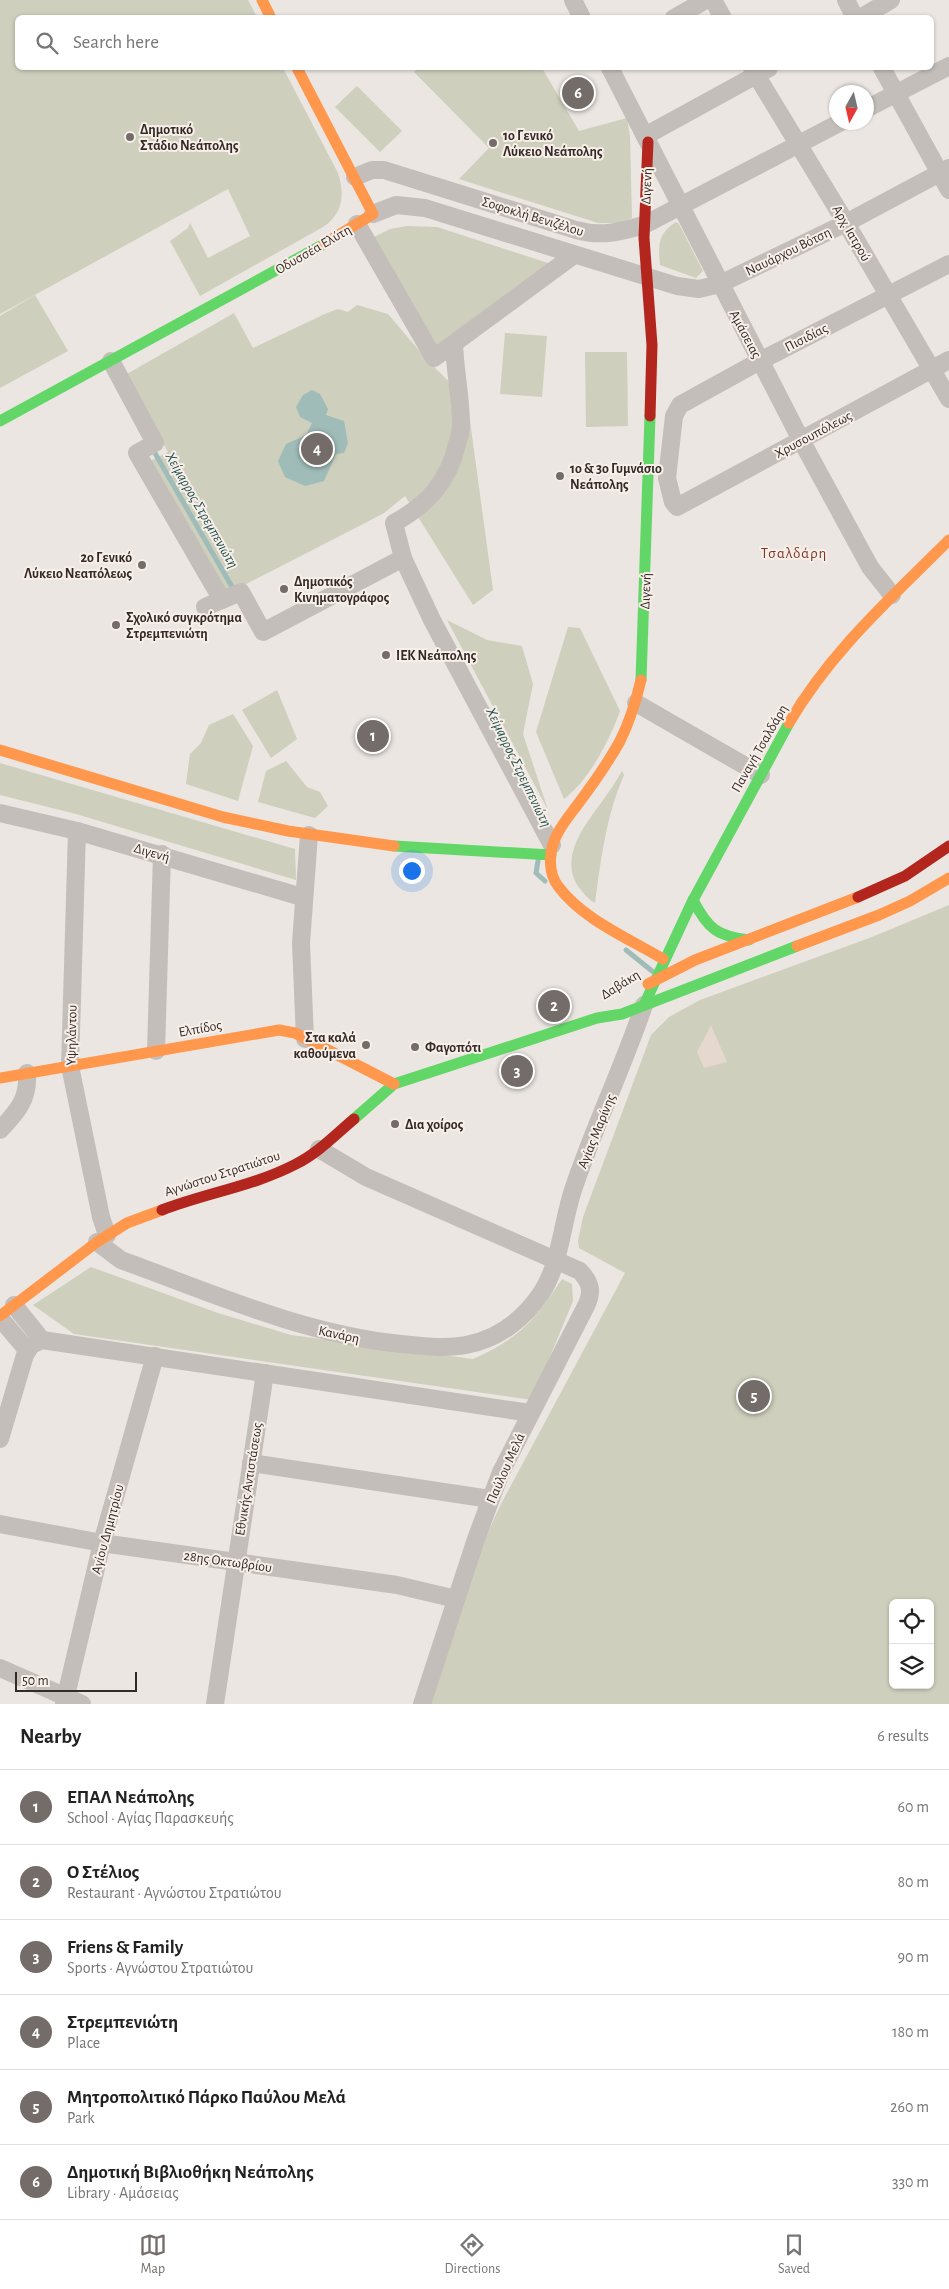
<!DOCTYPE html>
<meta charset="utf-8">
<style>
:root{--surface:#fff;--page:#f2f2f2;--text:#222;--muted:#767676;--line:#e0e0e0;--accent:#746c69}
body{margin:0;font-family:"Alegreya Sans",sans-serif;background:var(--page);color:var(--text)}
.controls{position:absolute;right:15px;bottom:15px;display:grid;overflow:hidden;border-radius:8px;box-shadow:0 1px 4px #0004}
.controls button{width:45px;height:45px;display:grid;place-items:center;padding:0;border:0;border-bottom:1px solid var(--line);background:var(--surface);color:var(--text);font:25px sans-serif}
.compass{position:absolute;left:829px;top:85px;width:45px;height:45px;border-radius:50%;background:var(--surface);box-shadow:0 1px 4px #0004;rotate:188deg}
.scale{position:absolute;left:15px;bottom:12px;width:122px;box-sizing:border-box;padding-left:5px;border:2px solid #342b29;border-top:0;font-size:14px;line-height:18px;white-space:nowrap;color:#342b29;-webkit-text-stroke:4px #f8efe9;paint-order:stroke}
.you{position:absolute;left:411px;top:870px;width:18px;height:18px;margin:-12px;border:4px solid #fff;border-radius:50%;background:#1a73e8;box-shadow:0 0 0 8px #1a73e833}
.badge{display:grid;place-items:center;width:32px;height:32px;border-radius:50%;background:var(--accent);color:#fff;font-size:16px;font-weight:700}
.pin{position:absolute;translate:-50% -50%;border:2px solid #fff;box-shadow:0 1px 5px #0006}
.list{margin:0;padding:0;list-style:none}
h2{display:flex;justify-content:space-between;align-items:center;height:65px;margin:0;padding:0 20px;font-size:21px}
h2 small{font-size:16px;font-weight:400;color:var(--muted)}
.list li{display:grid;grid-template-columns:32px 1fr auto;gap:15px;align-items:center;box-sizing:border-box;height:75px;padding:0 20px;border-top:1px solid var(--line)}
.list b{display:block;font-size:19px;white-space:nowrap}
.list p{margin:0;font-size:16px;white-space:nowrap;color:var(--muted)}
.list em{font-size:16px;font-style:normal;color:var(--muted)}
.icon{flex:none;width:28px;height:28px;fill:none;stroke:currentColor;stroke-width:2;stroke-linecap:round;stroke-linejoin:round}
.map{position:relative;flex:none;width:949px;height:1704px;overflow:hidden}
.search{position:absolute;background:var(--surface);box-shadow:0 1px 4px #0004;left:15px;right:15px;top:15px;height:55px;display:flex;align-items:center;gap:12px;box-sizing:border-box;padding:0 18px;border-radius:8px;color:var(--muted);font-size:19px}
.sheet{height:515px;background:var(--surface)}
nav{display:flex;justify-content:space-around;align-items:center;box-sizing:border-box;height:70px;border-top:1px solid var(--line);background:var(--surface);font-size:14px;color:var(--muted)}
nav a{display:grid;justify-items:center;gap:2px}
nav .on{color:var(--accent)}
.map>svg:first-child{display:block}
.green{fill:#cecfbc;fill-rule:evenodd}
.plaza{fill:#e4d8cf}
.water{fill:#9fbcb8}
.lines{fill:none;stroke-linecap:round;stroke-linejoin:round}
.stream{stroke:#9fbcb8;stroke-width:5}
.street{stroke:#c4beba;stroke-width:18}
.fast{stroke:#63d668;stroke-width:11}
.slow{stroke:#ff974d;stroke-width:11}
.jam{stroke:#b3261e;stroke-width:11}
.poi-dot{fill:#746c69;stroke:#f8efe9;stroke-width:2}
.labels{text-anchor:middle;stroke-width:4;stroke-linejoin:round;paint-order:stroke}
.poi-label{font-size:14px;font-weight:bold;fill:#342b29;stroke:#f8efe9;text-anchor:start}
.street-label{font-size:14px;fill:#342b29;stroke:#f8efe9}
.water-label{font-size:15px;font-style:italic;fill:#225250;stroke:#f8efe9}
.neighbourhood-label{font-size:15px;letter-spacing:1px;fill:#7b362a;stroke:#f8efe9}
</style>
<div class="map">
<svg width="949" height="1704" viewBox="0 0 949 1704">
<rect width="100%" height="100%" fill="#ebe6e1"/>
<g class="green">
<path d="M0,0H248L257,17L18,18V68H283L338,173C345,194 343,214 323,227L200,296L170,241L188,228L190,223L208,258L250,236L228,189L0,314Z"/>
<polygon points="418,68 542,68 579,131 627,118 630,137 632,218 622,223 598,223 459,179 489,148 414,72"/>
<polygon points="357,86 402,131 380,152 335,107"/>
<path d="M676,222L679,224L703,271L696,278L660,265C658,244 658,234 676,222Z"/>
<polygon points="407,226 437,227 551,264 434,351 372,238 390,229"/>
<polygon points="35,295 68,351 0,388 0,316"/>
<polygon points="357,305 388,314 428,361 467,399 493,590 473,605 405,496 384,513 367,522 223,596 146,463 168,452 125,375 234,313 253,348 327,313 338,309 348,312"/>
<polygon points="505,333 547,336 542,397 500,394"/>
<polygon points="585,352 627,352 628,426 586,427"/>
<polygon points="447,620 487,640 522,646 533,684 523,734 548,810"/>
<path d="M568,627L580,628L620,711C609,741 590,779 564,799L536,732Z"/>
<polygon points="277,690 297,739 271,758 242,710"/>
<polygon points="233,714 253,746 238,801 186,784 190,754 201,743 209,725"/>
<polygon points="286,761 307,787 320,792 328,806 315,818 258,802 266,771"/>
<polygon points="0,763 295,849 296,880 76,814 0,795"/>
<path d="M622,771L624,775C606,816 601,859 595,903C589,900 585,895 581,890C556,859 586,824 603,800C610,791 616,781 622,771Z"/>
<path d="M949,905V1704H429L469,1573L501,1504L625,1273L579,1248L578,1241L583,1217L651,1035L669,1017L700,1000L872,937ZM893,1603H930V1685H893Z"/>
<path d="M91,1267L218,1313L291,1335L473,1359C520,1338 534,1321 562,1279L572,1284L573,1301L532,1400L74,1334L33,1305Z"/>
</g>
<polygon class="plaza" points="711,1025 727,1062 704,1068 697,1052"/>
<polygon class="water" points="312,390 320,394 328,409 326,415 344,421 348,443 344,453 336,454 324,481 305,486 285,477 278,461 286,444 306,435 312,423 300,417 296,407 303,395"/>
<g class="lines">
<g class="stream">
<polyline points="152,448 235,592"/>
<polyline points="538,861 536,873 545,881"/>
<polyline points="626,950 652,971"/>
</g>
<g class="street">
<polyline points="573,0 582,18"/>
<polyline points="713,0 723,18"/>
<polyline points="846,0 855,18"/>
<polyline points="674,18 706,0"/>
<polyline points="860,18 891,0"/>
<polyline points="610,68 801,440 870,567 892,595"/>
<polyline points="752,68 846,223 949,399"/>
<polyline points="882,68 949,190"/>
<polyline points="866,109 949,66"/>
<polyline points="645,136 769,68"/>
<path d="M355,177L372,170H384L576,230C601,237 620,232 644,225L841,122"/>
<polyline points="373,214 396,205 425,208 677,286 699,289 720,284 846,223 949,168"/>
<polyline points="357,224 434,358 574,255"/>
<polyline points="949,264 760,361 680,405 674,416 667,478 673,502 677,507 949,360"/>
<path d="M454,344C455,371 461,398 461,425C461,431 459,438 457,444C449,481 427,505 394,523L403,558L432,620L552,845"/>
<polyline points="111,361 155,443 137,453 222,600"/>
<polyline points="205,607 241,592 263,632 403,558"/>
<polyline points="636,703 761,775"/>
<polyline points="0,813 77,831 302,897"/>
<polyline points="77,831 70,1066 101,1217 107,1235"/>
<polyline points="305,1039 301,943 309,835"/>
<polyline points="156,1051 162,854"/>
<path d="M0,1130C17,1112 29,1099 27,1073"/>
<path d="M319,1149L366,1177L580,1271C591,1283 593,1292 586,1306L501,1472L476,1539L422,1704"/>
<path d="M97,1242L121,1260C212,1293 303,1334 401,1344C422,1346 445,1349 466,1345C498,1339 524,1319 542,1292C561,1262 562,1221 574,1187C595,1125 623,1067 644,1005"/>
<polyline points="14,1305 42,1340"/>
<polyline points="0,1318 27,1350"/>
<polyline points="0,1439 25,1355 31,1345 42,1340 530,1413"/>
<polyline points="251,1463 490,1499"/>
<polyline points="0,1524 102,1543 397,1585 456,1599"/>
<polyline points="0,1668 82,1704"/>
<polyline points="64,1704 102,1543 155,1356"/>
<polyline points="215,1704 265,1373"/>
</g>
<g class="fast">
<polyline points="0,421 324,244"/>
<polyline points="641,680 650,416"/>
<polyline points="394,846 551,855"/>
<path d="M693,900C708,929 717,936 749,940"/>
<polyline points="644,1005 692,902 789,723"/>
<polyline points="354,1119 394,1084 597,1018 622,1014 797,946"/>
</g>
<g class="slow">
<polyline points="262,0 271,18"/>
<polyline points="297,68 373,214 324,244"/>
<path d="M641,680C636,701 630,721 620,741C608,763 593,784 578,804C570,815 560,826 555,839C549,853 548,873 558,886C582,919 628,938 663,959"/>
<path d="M789,723C831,651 891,598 949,540"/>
<polyline points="0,750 223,817 288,831 394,846"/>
<polyline points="797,946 879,915 910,901 949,878"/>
<polyline points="648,984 695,960 858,897"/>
<polyline points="0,1078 279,1030 295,1033 394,1084"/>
<polyline points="0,1316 97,1242 127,1223 162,1210"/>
</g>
<g class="jam">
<polyline points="648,142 644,238 652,345 650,416"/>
<polyline points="858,897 905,876 949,846"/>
<path d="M162,1210C206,1193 254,1186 296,1164C318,1153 335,1135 354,1119"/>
</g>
</g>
<g class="poi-dot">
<circle cx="130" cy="137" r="5"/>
<circle cx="493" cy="143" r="5"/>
<circle cx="560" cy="476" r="5"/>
<circle cx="142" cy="565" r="5"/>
<circle cx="284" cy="589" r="5"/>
<circle cx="116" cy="625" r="5"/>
<circle cx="386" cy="655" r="5"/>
<circle cx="366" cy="1045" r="5"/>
<circle cx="415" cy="1047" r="5"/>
<circle cx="395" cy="1124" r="5"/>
</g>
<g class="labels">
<g class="poi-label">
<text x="140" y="134">Δημοτικό<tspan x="140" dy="16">Στάδιο Νεάπολης</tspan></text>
<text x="503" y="140">1ο Γενικό<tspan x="503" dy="16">Λύκειο Νεάπολης</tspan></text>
<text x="570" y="473">1ο &amp; 3ο Γυμνάσιο<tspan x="570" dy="16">Νεάπολης</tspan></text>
<text x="132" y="562" text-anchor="end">2ο Γενικό<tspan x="132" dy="16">Λύκειο Νεαπόλεως</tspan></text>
<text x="294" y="586">Δημοτικός<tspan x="294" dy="16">Κινηματογράφος</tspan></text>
<text x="126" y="622">Σχολικό συγκρότημα<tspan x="126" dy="16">Στρεμπενιώτη</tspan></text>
<text x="396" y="660">ΙΕΚ Νεάπολης</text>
<text x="356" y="1042" text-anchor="end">Στα καλά<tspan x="356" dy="16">καθούμενα</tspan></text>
<text x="425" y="1052">Φαγοπότι</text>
<text x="405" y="1129">Δια χοίρος</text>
</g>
<g class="street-label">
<text transform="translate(646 186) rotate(-88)" y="5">Διγενή</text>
<text transform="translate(533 216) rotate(17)" y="5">Σοφοκλή Βενιζέλου</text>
<text transform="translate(852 233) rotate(60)" y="5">Αρχ. Ιατρού</text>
<text transform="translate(313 249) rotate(-30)" y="5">Οδυσσέα Ελύτη</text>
<text transform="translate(788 251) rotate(-26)" y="5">Ναυάρχου Βότση</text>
<text transform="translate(746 334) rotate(62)" y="5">Αμάσειας</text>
<text transform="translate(806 337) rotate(-27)" y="5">Πισιδίας</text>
<text transform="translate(813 434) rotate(-28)" y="5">Χρυσουπόλεως</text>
<text transform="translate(645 591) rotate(-88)" y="5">Διγενή</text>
<text transform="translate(759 748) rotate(-60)" y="5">Παναγή Τσαλδάρη</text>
<text transform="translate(152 852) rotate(16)" y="5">Διγενή</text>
<text transform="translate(620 984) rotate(-32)" y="5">Δαβάκη</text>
<text transform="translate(200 1028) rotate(-10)" y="5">Ελπίδος</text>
<text transform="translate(71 1035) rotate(-89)" y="5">Υψηλάντου</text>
<text transform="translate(596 1131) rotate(-68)" y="5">Αγίας Μαρίνης</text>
<text transform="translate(222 1173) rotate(-18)" y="5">Αγνώστου Στρατιώτου</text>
<text transform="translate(339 1334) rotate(12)" y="5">Κανάρη</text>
<text transform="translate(505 1468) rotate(-66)" y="5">Παύλου Μελά</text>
<text transform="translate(248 1479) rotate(-81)" y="5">Εθνικής Αντιστάσεως</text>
<text transform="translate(107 1529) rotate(-75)" y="5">Αγίου Δημητρίου</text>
<text transform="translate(228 1561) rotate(8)" y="5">28ης Οκτωβρίου</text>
</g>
<g class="water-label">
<text transform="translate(202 510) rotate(60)" y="5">Χείμαρρος Στρεμπενιώτη</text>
<text transform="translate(519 767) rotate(64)" y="5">Χείμαρρος Στρεμπενιώτη</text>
</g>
<g class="neighbourhood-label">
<text x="794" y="558">Τσαλδάρη</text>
</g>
</g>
</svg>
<div class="controls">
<button><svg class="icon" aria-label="locate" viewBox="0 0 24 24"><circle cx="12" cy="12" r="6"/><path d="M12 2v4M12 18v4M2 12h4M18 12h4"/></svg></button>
<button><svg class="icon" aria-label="layers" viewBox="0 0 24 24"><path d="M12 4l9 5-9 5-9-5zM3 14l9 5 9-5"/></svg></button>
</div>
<svg class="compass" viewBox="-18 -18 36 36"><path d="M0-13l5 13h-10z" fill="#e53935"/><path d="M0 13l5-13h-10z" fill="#767676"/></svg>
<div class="scale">50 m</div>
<div class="you"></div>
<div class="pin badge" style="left:373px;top:736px">1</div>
<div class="pin badge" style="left:554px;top:1006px">2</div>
<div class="pin badge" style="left:517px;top:1071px">3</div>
<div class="pin badge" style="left:317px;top:449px">4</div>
<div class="pin badge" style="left:754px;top:1396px">5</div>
<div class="pin badge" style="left:578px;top:93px">6</div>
<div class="search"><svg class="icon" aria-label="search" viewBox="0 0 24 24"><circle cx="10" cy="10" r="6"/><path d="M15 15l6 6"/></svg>Search here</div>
</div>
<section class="sheet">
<h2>Nearby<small>6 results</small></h2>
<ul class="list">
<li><span class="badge">1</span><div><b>ΕΠΑΛ Νεάπολης</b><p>School · Αγίας Παρασκευής</p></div><em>60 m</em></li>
<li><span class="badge">2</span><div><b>Ο Στέλιος</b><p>Restaurant · Αγνώστου Στρατιώτου</p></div><em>80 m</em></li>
<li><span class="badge">3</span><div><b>Friens &amp; Family</b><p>Sports · Αγνώστου Στρατιώτου</p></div><em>90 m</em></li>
<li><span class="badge">4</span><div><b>Στρεμπενιώτη</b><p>Place</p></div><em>180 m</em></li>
<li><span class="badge">5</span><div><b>Μητροπολιτικό Πάρκο Παύλου Μελά</b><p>Park</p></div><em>260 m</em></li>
<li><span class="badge">6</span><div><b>Δημοτική Βιβλιοθήκη Νεάπολης</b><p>Library · Αμάσειας</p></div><em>330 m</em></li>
</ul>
</section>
<nav>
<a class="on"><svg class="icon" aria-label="map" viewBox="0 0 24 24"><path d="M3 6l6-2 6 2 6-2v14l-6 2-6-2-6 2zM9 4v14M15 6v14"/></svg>Map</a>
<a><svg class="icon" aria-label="directions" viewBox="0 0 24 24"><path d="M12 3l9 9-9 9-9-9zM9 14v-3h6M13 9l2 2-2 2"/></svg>Directions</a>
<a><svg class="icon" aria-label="saved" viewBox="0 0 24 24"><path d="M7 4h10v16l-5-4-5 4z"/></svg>Saved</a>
</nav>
